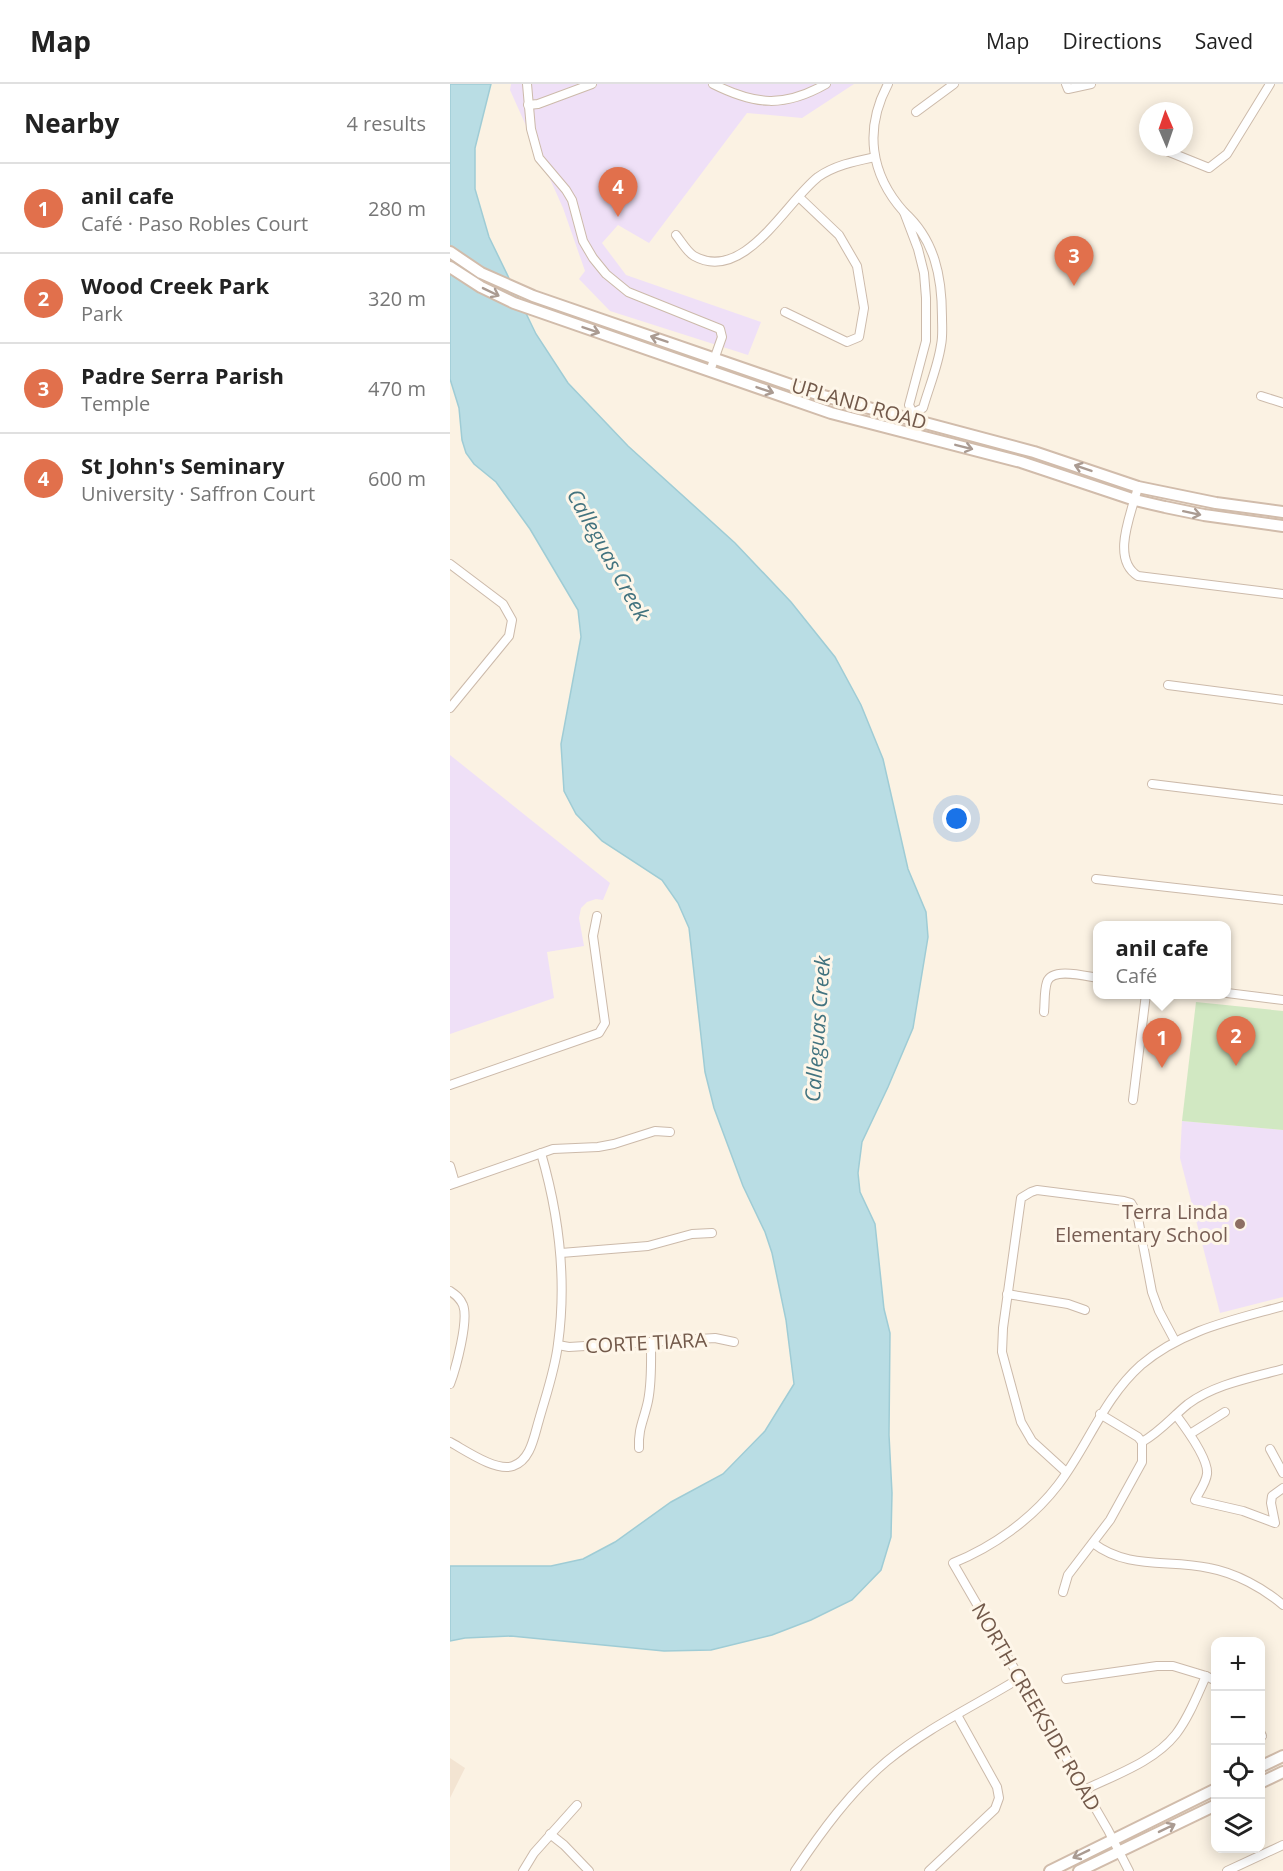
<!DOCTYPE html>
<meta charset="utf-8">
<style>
:root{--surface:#fff;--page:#f6f6f6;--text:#222;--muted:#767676;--line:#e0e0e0;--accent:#e1704c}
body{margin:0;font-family:"Open Sans",sans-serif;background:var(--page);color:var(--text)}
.controls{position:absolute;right:18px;bottom:18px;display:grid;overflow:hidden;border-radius:12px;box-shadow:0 3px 15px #0003}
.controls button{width:54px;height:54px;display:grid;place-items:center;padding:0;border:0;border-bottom:2px solid var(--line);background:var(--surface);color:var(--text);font:30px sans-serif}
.compass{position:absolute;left:689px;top:18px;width:54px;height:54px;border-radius:50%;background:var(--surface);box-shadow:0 3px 15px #0003;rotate:358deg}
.you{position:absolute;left:507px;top:735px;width:21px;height:21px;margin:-15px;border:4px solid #fff;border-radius:50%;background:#1a73e8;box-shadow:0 0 0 9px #1a73e833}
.badge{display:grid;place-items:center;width:39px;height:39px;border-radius:50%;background:var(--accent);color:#fff;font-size:20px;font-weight:700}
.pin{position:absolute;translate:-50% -50px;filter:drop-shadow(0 2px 3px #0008)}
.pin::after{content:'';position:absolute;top:32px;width:21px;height:18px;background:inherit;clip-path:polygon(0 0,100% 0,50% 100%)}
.popup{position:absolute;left:643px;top:837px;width:138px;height:78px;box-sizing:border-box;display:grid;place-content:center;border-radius:12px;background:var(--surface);filter:drop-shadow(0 2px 4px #0005);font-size:20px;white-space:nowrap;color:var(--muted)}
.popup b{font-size:22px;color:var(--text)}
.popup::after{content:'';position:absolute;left:50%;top:100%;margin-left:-12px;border:12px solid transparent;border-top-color:var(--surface)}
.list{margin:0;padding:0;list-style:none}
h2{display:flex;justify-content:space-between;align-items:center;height:78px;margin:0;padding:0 24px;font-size:26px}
h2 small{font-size:20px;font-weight:400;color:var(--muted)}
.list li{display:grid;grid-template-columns:39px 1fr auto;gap:18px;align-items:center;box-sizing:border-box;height:90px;padding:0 24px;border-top:2px solid var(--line)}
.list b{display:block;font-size:22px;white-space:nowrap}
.list p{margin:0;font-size:20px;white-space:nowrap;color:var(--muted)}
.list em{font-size:20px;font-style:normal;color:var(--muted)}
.icon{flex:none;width:33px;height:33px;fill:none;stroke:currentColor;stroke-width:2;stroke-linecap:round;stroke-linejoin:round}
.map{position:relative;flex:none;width:833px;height:1787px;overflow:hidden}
header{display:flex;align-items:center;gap:36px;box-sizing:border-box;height:84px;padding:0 30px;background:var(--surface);border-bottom:2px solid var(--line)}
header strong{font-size:28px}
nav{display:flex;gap:33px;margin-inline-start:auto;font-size:21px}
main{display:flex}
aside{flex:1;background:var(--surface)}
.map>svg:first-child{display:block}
.residential{fill:#f3e4d2}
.education{fill:#efe0f7}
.green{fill:#d1e8c2}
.water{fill:#b9dde4;stroke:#9fccd5;stroke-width:1.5}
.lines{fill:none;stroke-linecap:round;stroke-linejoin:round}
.street-casing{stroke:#ccbaaa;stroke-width:10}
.secondary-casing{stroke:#d1bcab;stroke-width:14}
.street{stroke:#fff;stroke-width:8}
.secondary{stroke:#fff;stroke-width:10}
.oneway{stroke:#aa9b92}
.education-dot{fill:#8d6e63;stroke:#fef6e9;stroke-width:2}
.labels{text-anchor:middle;stroke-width:6;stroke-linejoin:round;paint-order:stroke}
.street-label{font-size:20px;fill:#72594a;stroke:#fef6e9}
.education-label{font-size:20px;fill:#785e54;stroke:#fef6e9;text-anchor:end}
.water-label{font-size:21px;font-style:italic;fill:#42737f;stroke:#fef6e9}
</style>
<header>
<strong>Map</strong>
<nav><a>Map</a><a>Directions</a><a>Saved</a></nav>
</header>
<main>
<aside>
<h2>Nearby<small>4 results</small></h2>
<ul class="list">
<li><span class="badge">1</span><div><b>anil cafe</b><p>Café · Paso Robles Court</p></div><em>280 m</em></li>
<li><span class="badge">2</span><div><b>Wood Creek Park</b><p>Park</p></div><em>320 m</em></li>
<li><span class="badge">3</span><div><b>Padre Serra Parish</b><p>Temple</p></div><em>470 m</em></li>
<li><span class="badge">4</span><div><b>St John's Seminary</b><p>University · Saffron Court</p></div><em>600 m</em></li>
</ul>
</aside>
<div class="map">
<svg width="833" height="1787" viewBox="0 0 833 1787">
<rect width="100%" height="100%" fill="#fbf2e3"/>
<polygon class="residential" points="0,1674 15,1684 0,1714"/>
<g class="education">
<polygon points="61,0 404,0 352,34 297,29 199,159 168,141 152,159 176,191 311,238 298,271 160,227 129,195 135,187 113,124 60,6"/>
<polygon points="0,671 160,799 153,816 146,815 137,818 131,824 129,834 134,862 97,868 104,914 0,950"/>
<polygon points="732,1037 833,1046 833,1213 770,1229 730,1074"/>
</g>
<polygon class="green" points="746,918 833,927 833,1046 732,1037"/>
<polygon class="water" points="0,0 41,0 25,64 25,105 39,153 86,250 118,299 178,362 285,459 341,518 385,573 411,621 433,675 458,785 476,828 478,853 463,944 438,1003 412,1058 408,1089 410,1108 425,1140 434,1225 440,1249 439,1351 442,1409 441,1453 431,1486 402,1516 361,1536 322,1551 261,1566 214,1567 61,1552 15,1554 0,1557 0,1482 101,1482 133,1475 165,1458 221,1418 273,1390 315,1347 344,1300 336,1236 322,1169 315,1148 293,1102 264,1024 255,988 239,844 228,819 212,796 152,757 126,730 114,707 111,660 131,553 128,526 80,445 46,398 24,380 16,369 12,356 9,324 0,295"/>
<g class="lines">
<defs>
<g id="street">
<polyline points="77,0 81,45 89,74 116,106 122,116 133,157 143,174 156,190 178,208 270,245 272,253 260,287"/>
<path d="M263,0C305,21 334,24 376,0"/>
<path d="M438,0C414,45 420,90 454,128"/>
<polyline points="616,0 618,5 641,0"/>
<polyline points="78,21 88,20 142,0"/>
<polyline points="466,28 504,0"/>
<polyline points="707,63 759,84 777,70 820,0"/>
<path d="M454,128C485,156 492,193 492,233C492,242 493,252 491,261C488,282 479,303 473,324L463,329L459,321L476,257V214L474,189L468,165Z"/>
<path d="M226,151C231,157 237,168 244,172C294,200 336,118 368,93C385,81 406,77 425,73"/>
<polyline points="335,228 397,258 409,253 414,224 407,182 389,151 349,113"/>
<polyline points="811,312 833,319"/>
<path d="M688,403C682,428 660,475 688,492L833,510"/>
<polyline points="0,480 53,520 62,536 59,552 0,624"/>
<polyline points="718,601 833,616"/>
<polyline points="702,700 833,716"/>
<polyline points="646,795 833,816"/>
<polyline points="777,909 833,916"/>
<path d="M594,928C595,918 594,907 597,898C602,883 635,892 648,894"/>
<polyline points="0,1001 149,949 155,939 143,852 147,832"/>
<polyline points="683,1016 696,910"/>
<polyline points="0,1082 5,1099"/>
<polyline points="0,1101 103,1065 148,1063 164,1060 205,1047 220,1048"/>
<polyline points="111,1169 198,1162 242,1150 262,1149"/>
<path d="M0,1207C6,1211 10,1214 13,1221C19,1236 6,1284 0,1300"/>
<polyline points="557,1210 618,1220 635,1226"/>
<polyline points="108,1261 119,1263 265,1254 284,1258"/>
<path d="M726,1331C735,1343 759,1375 757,1390C756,1399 749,1408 745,1416L793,1427L825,1439L821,1419L822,1412L833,1404"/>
<polyline points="740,1350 775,1328"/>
<path d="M0,1358C15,1366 46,1388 63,1382C81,1376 84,1352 89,1336C96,1311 105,1286 108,1260C117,1195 109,1131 91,1069"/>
<path d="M692,1358C710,1348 722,1333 738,1320C765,1300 801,1294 833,1285"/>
<path d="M189,1364C188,1344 194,1336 198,1317C202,1297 201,1278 201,1258"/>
<polyline points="820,1365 833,1389"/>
<polyline points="616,1388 582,1357 571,1338 552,1268 553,1244 571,1114 581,1108 587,1106 674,1117 681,1119 687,1129 702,1208 709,1227 725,1257"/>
<path d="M643,1459C678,1486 719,1475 759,1484C786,1489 813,1504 833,1521"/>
<polyline points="613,1508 618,1491 660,1436 692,1378 692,1358 688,1353 650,1330"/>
<polyline points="616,1595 707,1582 723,1582 756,1592 766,1597"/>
<polyline points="810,1648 812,1652"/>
<path d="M634,1706C665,1691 704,1678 726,1650C739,1633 747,1612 756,1592"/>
<polyline points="100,1750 114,1761 139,1787"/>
<polyline points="73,1787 84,1769 127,1721"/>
<path d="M345,1787C371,1748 400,1708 437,1677C477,1644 526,1621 570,1594"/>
<polyline points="479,1787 545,1725 549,1714 547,1703 507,1631"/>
<path d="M679,1787L658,1746L503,1479C543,1463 582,1435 608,1401C638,1362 653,1315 691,1281C732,1246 783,1236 833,1222"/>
<polyline points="777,1787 833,1761"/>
</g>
<g id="secondary">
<polyline points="0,168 31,189 83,212 370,311 584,368 688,403 766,419 833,428"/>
<polyline points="0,183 31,203 64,219 381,329 571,378 685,416 715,423 754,431 833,442"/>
<polyline points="810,1683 833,1672"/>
<polyline points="810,1699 833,1688"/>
<polyline points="600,1787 766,1705"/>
<polyline points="629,1787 766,1721"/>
</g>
</defs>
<use href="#street" class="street-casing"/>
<use href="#secondary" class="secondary-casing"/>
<use href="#street" class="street"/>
<use href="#secondary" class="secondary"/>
</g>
<defs><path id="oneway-shaft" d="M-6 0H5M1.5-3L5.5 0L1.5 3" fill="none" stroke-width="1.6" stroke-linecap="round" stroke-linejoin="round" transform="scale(1.5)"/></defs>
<g class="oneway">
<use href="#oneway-shaft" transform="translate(41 208) rotate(26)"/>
<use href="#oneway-shaft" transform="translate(141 246) rotate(19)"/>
<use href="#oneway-shaft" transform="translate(209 255) rotate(-161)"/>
<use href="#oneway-shaft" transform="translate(315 306) rotate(19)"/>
<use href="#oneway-shaft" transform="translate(514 363) rotate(14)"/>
<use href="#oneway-shaft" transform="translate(633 384) rotate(-161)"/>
<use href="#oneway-shaft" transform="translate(742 429) rotate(12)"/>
<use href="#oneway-shaft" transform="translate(717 1744) rotate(-26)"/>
<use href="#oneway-shaft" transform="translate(631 1770) rotate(154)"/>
</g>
<circle class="education-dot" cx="790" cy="1140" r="6"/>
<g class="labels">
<g class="street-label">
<text transform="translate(409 320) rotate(16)" y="7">UPLAND ROAD</text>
<text transform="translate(196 1259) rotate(-3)" y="7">CORTE TIARA</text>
<text transform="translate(586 1623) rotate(60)" y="7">NORTH CREEKSIDE ROAD</text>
</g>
<g class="education-label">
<text x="778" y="1135">Terra Linda<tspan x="778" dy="23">Elementary School</tspan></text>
</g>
<g class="water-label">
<text transform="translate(158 471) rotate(61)" y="7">Calleguas Creek</text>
<text transform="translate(368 945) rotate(-86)" y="7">Calleguas Creek</text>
</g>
</g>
</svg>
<div class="controls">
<button>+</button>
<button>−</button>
<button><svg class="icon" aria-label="locate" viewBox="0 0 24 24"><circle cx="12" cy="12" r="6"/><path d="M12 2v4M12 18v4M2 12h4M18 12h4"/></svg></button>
<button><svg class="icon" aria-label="layers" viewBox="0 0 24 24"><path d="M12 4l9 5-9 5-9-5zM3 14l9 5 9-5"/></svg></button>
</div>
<svg class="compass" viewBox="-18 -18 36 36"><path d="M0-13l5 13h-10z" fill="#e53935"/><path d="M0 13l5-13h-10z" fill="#767676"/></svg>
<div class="you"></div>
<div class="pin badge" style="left:712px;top:984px">1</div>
<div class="popup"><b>anil cafe</b>Café</div>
<div class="pin badge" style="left:786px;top:982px">2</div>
<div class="pin badge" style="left:624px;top:202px">3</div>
<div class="pin badge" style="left:168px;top:133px">4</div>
</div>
</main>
